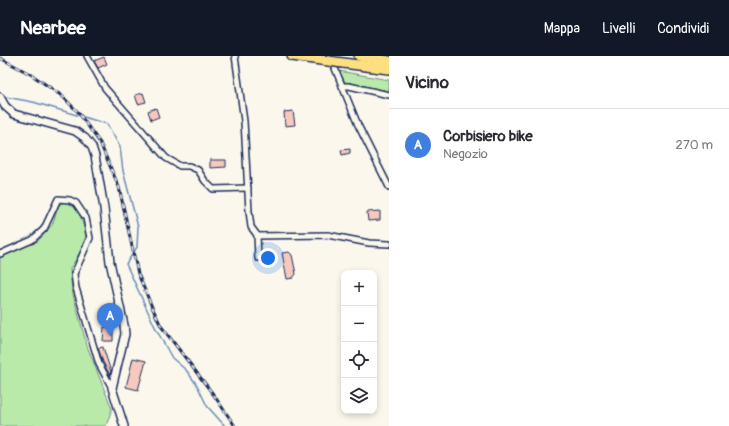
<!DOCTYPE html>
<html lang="it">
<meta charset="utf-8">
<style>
:root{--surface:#fff;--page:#f2f2f3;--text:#2b2b33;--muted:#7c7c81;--line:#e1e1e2;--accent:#111827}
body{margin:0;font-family:Pangolin,sans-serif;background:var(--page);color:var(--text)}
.controls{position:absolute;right:12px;bottom:12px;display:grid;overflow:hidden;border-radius:8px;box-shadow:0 2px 6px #0003}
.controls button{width:36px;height:36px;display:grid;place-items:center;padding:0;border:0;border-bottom:1px solid var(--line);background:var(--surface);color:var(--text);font:20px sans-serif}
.you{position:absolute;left:268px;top:202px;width:14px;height:14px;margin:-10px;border:3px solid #fff;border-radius:50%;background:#1a73e8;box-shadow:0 0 0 6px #1a73e833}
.badge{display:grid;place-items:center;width:26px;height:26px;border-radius:50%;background:var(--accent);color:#fff;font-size:13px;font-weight:700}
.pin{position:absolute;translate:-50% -33px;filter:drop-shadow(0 1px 2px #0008)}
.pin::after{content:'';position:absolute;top:21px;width:14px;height:12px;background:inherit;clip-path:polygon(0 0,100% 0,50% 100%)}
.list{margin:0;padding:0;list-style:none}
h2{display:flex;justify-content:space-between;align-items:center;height:52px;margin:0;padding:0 16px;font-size:17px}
h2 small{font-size:13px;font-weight:400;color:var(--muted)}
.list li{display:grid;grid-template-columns:26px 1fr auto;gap:12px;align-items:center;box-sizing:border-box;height:72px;padding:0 16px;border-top:1px solid var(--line)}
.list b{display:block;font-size:15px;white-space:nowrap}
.list p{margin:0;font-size:13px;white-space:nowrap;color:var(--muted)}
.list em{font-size:13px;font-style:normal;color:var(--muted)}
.icon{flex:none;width:22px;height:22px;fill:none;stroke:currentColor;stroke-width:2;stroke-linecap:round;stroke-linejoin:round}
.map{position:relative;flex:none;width:389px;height:370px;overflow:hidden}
header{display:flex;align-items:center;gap:24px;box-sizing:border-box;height:56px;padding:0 20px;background:var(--accent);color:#fff}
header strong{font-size:19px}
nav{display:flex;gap:22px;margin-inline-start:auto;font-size:14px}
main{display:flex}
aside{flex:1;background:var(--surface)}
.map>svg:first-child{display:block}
.green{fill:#baeaaa;stroke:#6a8c84}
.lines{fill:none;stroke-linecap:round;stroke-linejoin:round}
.stream{stroke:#678cb9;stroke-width:1.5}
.building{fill:#f7c8be;stroke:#1b2f5e}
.minor-casing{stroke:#1b2f5e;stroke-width:8}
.secondary-casing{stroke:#1b2f5e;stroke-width:10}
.motorway-casing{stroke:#1b2f5e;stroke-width:12}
.minor{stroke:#fbf7ec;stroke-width:5}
.secondary{stroke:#fbf7ec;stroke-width:7}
.motorway{stroke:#fedf80;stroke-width:9}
.rail-casing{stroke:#1b2f5e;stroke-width:3}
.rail{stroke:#fbf7ec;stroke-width:1.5;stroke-dasharray:4.5;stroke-linecap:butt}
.motorway-bridge-casing{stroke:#1b2f5e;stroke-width:12;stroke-linecap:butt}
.motorway-bridge{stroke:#fedf80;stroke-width:9}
</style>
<header>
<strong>Nearbee</strong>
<nav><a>Mappa</a><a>Livelli</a><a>Condividi</a></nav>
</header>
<main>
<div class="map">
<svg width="389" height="370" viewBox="0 0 389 370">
<rect width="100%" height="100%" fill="#fbf7ec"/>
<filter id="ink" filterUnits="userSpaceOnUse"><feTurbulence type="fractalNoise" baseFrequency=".025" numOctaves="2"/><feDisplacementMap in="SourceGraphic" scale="8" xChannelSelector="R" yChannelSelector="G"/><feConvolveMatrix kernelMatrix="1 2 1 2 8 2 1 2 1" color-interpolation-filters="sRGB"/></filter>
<g filter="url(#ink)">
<g class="green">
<polygon points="339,15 389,24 389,35 345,26"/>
<path d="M64,146C80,149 82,166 86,180L80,196L70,213L72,235L87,290L112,353L106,370H0V201L13,194L38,185L52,169L59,149Z"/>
</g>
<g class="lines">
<polyline class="stream" points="0,37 6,41 33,46 107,68 120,91 123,115 138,171 137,191 126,208 156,273 172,302 186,314 197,329 207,350 225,370"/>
</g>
<g class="building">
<polygon points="104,1 107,8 98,12 94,5"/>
<polygon points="143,37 146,46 138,48 135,39"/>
<polygon points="156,52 159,61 151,64 148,55"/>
<polygon points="293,55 295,69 285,70 284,56"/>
<polygon points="350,93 350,97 342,99 341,94"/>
<polygon points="210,104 226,104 226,111 210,112"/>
<polygon points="380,155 380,164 368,165 367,156"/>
<polygon points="289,196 292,199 296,218 293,222 287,223 282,197"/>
<polygon points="104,271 113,271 113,285 103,285"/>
<polygon points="103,291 111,316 110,319 103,306 98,292"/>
<polygon points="133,302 146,305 138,334 126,331"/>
</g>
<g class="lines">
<defs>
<g id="minor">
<polyline points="87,0 105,32 166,102 180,110 189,110 198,114 205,125 213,133 248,132"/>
<polyline points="235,0 244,65 249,155 251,171 257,179 258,202"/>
<polyline points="330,0 358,69 389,131"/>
<polyline points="342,30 349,30 389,39"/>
<polyline points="257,180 328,179 369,187 389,188"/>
<polyline points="0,198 32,184 44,173 58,143 70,144 76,147 86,162 90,182 74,218 76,232 99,308 112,332"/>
</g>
<polyline id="secondary" points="0,41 5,50 14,58 75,75 85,82 92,91 95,100 104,152 110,206 124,269 125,278 112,332 124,370"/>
<g id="motorway">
<polyline points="292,0 321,4"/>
<polyline points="359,0 389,5"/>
<polyline points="343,7 389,13"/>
</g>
</defs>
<use href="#minor" class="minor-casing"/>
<use href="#secondary" class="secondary-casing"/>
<use href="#motorway" class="motorway-casing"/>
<use href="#minor" class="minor"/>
<use href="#secondary" class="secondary"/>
<use href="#motorway" class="motorway"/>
<defs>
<polyline id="rail" points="0,2 32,19 62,40 78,56 100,87 119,131 138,218 152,251 161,270 213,338 235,370"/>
</defs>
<use href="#rail" class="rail-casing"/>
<use href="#rail" class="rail"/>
<defs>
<polyline id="motorway-bridge" points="321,4 343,7"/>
</defs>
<use href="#motorway-bridge" class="motorway-bridge-casing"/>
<use href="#motorway-bridge" class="motorway-bridge"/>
</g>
</g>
</svg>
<div class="controls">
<button>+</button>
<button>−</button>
<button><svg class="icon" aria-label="locate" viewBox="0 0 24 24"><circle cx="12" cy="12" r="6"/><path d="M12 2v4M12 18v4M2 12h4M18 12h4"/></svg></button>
<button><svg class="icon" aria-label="layers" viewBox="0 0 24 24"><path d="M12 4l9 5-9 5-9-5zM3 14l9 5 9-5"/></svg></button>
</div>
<div class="you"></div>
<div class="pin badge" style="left:110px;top:280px;background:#3f7fe0">A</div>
</div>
<aside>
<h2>Vicino<small></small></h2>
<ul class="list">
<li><span class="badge" style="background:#3f7fe0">A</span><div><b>Corbisiero bike</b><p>Negozio</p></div><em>270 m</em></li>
</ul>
</aside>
</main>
